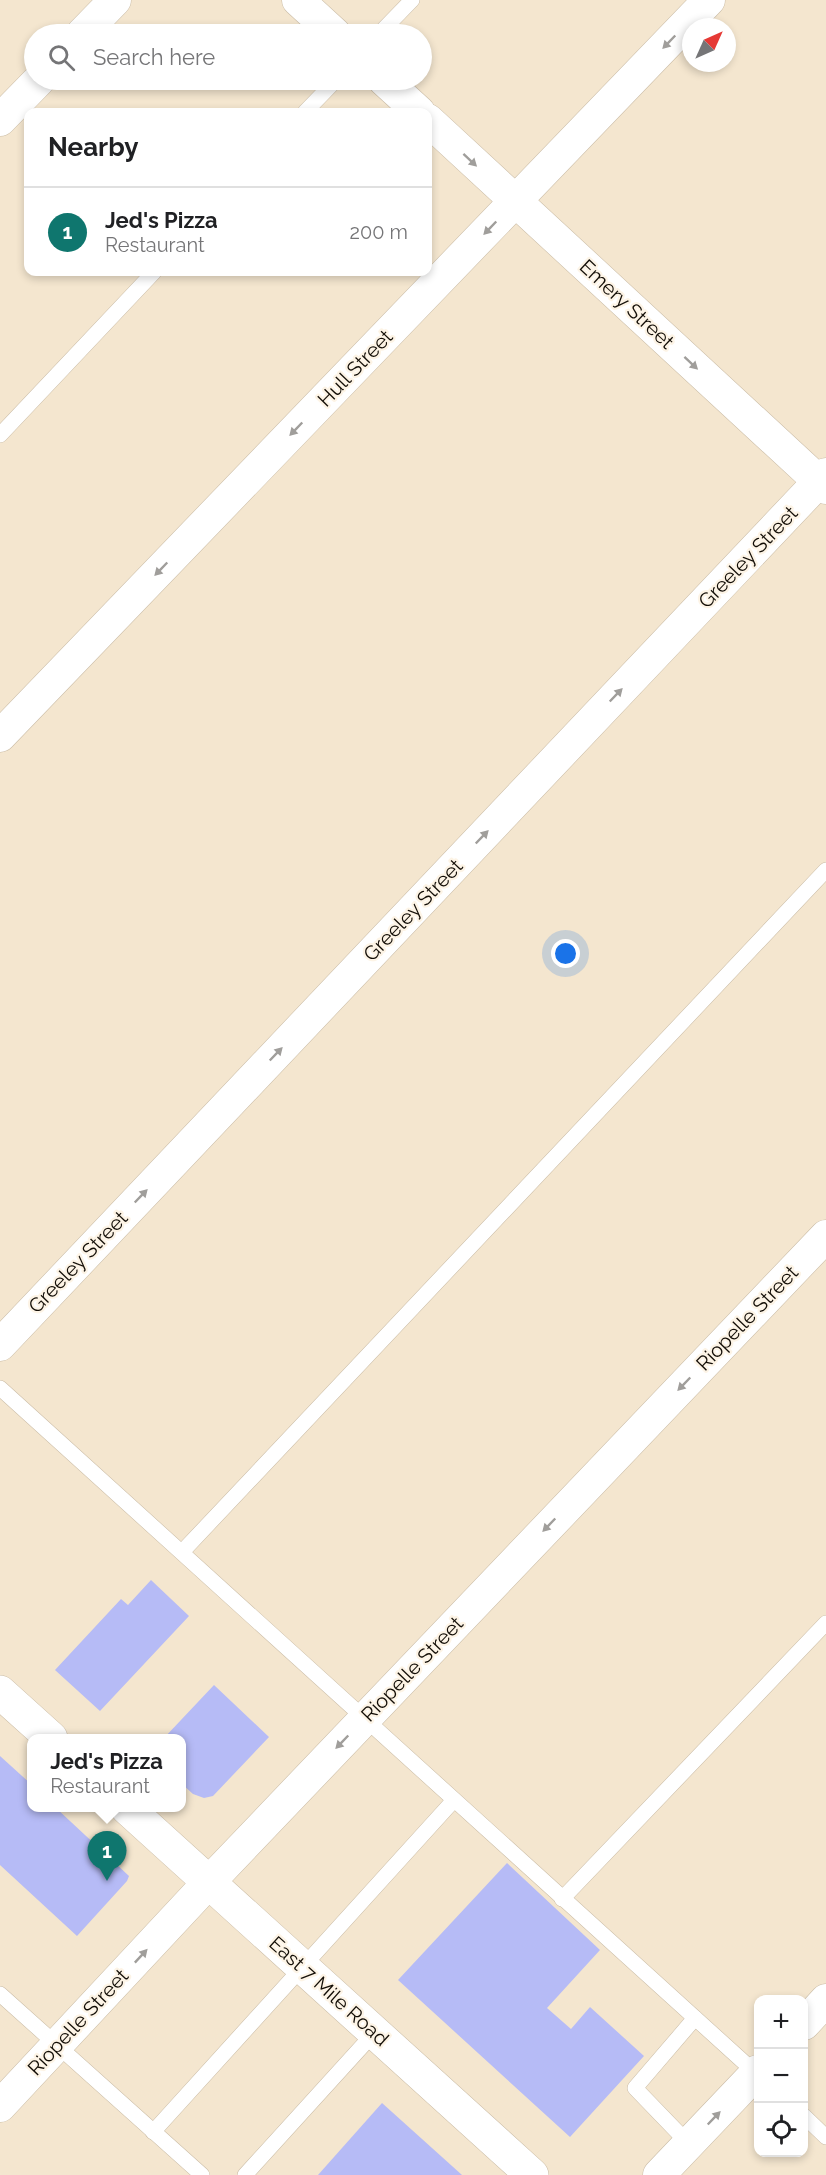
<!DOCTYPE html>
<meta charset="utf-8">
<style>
:root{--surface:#fff;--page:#f2f2f2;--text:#202124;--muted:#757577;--line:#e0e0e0;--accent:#0f766e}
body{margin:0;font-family:Raleway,sans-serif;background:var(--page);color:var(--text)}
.controls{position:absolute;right:18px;bottom:18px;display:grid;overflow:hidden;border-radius:12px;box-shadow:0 3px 9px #0003}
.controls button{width:54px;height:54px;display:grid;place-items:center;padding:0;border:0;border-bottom:2px solid var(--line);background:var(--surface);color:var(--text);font:30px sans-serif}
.compass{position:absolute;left:682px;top:18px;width:54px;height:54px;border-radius:50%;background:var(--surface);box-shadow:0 3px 9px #0003;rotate:45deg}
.you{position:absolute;left:566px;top:954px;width:21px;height:21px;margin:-15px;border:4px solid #fff;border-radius:50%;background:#1a73e8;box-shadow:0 0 0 9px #1a73e833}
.badge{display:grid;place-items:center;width:39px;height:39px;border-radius:50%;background:var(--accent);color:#fff;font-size:20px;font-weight:700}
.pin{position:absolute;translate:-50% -50px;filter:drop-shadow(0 2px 3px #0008)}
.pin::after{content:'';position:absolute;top:32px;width:21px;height:18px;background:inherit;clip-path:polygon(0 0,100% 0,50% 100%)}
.popup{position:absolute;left:27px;top:1734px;width:159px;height:78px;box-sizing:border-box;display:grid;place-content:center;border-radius:12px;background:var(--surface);filter:drop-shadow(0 2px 4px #0005);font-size:20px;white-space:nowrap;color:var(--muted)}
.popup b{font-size:22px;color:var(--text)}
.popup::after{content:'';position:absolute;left:50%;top:100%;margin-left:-12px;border:12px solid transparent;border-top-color:var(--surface)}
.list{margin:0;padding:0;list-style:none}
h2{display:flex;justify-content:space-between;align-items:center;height:78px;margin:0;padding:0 24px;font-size:26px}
h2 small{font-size:20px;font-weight:400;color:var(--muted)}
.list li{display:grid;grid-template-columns:39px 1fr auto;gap:18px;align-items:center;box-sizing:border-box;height:90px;padding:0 24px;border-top:2px solid var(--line)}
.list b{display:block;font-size:22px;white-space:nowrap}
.list p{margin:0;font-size:20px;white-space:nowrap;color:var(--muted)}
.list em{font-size:20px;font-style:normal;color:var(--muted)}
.icon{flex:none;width:33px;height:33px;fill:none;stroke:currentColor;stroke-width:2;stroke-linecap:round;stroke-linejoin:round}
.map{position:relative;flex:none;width:826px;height:2175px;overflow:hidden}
.search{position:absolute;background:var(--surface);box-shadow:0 3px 9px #0003;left:24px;top:24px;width:408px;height:66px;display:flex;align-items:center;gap:15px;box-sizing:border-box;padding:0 21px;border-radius:33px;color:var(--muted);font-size:22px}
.panel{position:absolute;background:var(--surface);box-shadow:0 3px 9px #0003;left:24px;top:108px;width:408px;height:168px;border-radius:12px}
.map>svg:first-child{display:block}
.building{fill:#b6bbf6}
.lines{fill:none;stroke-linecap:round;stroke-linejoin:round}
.service-casing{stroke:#cabca6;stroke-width:16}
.minor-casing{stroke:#cabca6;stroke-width:33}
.tertiary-casing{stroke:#cabca6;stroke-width:34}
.service{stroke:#fff;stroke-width:15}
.minor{stroke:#fff;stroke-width:32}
.tertiary{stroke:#fff;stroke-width:33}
.oneway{fill:#a09e9b}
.labels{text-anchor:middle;stroke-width:4.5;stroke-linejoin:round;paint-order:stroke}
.street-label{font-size:20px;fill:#120d06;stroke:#fdf4e6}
</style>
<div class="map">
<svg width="826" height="2175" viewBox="0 0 826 2175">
<rect width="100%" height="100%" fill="#f4e6cf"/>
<g class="building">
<polygon points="151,1580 189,1616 100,1711 55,1670 121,1599 128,1605"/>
<polygon points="214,1685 269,1737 213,1796 204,1798 193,1794 182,1784 182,1738 164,1738"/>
<polygon points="0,1756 32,1785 32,1808 56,1808 129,1876 127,1881 77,1936 0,1865"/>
<polygon points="507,1863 600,1950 547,2008 571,2029 590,2007 644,2056 570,2137 398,1980"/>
<polygon points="382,2103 462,2175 318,2175"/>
</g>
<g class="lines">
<defs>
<g id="service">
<polyline points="379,34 412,0"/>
<polyline points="305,112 336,80"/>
<polyline points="0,435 154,272"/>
<polyline points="0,1388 758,2075"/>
<polyline points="182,1552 826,870"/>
<polyline points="562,1899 826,1623"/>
<polyline points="0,1994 202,2175"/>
<polyline points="804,2116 826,2137"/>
<polyline points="153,2132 454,1800"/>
<polyline points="689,2144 635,2088 695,2018"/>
<polyline points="245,2175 375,2032"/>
</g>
<g id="minor">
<polyline points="298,0 335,34"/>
<polyline points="82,34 115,0"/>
<polyline points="384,80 419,112"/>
<polyline points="0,120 39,80"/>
<polyline points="428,120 826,488"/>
<polyline points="0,736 709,0"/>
<polyline points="0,1345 826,474"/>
<polyline points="804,2024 826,2000"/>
<polyline points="0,2106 209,1882 826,1236"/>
<polyline points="659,2175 758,2071"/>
</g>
<g id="tertiary">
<polyline points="0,1692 51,1738"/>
<polyline points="127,1808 532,2175"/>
</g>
</defs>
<use href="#service" class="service-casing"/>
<use href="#minor" class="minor-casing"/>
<use href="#tertiary" class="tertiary-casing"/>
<use href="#service" class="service"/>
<use href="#minor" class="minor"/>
<use href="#tertiary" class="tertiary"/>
</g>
<defs><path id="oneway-solid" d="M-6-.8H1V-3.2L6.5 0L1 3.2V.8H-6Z" transform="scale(1.5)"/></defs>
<g class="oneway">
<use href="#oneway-solid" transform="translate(669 42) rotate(134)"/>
<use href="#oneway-solid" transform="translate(470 160) rotate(43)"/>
<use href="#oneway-solid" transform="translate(490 228) rotate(134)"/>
<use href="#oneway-solid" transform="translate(691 363) rotate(43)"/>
<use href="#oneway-solid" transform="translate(296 429) rotate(134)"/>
<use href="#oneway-solid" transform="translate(161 569) rotate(134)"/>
<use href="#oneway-solid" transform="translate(616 695) rotate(-46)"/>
<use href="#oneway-solid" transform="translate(482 837) rotate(-46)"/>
<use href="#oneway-solid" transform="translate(276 1054) rotate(-46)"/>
<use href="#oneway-solid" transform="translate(141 1196) rotate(-46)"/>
<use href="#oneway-solid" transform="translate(684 1384) rotate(134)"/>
<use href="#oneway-solid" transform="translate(549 1525) rotate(134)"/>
<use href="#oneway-solid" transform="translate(342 1742) rotate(134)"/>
<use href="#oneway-solid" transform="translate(141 1956) rotate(-47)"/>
<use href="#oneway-solid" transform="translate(714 2118) rotate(-46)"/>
</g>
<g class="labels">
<g class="street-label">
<text transform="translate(627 304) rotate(43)" y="7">Emery Street</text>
<text transform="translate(355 368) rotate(-46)" y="7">Hull Street</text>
<text transform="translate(748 557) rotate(-46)" y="7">Greeley Street</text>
<text transform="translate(413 910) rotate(-46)" y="7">Greeley Street</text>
<text transform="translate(78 1262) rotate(-46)" y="7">Greeley Street</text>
<text transform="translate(747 1318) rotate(-46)" y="7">Riopelle Street</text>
<text transform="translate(412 1669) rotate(-46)" y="7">Riopelle Street</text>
<text transform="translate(329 1991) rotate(42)" y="7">East 7 Mile Road</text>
<text transform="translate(78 2022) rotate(-47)" y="7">Riopelle Street</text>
</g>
</g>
</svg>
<div class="controls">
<button>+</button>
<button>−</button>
<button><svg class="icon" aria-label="locate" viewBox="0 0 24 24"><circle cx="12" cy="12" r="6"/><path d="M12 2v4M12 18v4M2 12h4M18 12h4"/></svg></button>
</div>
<svg class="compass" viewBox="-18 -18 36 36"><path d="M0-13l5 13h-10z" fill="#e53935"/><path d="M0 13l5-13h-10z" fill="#757577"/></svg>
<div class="you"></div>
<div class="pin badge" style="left:107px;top:1881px">1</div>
<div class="popup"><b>Jed's Pizza</b>Restaurant</div>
<div class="search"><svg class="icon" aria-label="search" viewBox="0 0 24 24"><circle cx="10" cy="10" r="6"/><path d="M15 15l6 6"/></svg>Search here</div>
<section class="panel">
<h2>Nearby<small></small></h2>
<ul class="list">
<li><span class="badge">1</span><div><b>Jed's Pizza</b><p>Restaurant</p></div><em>200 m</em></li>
</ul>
</section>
</div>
